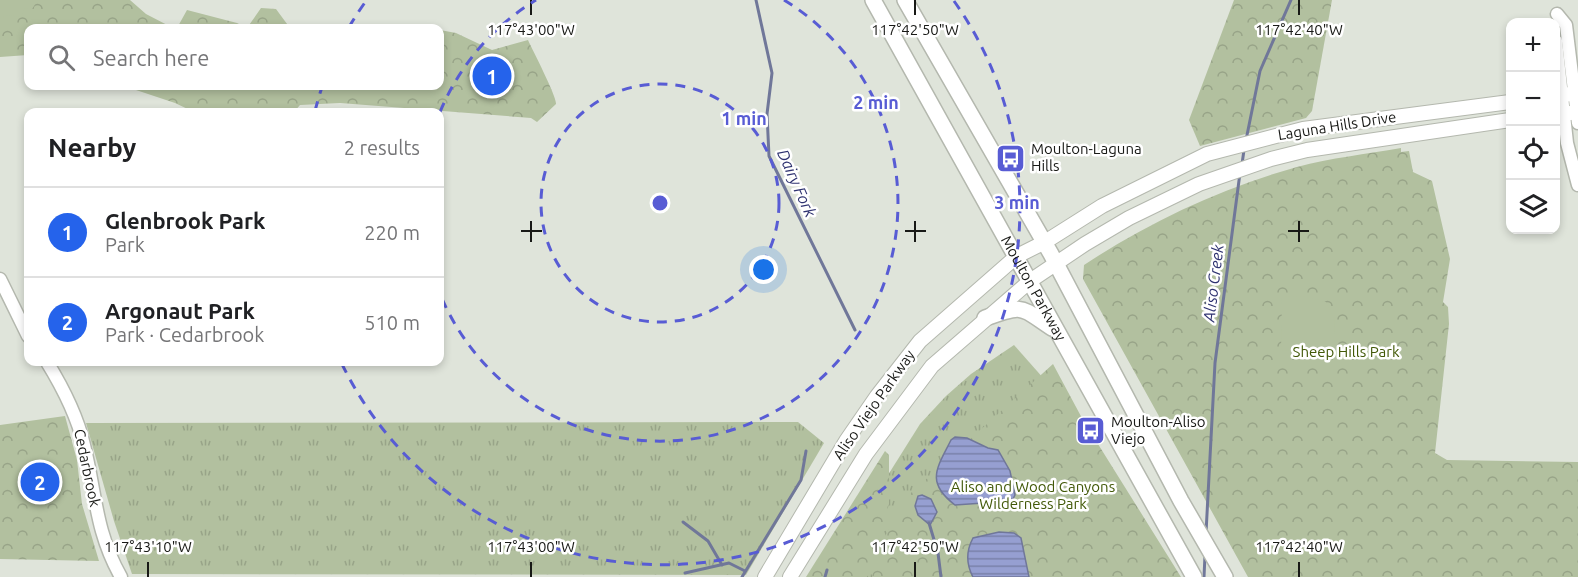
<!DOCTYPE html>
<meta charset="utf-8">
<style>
:root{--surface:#fff;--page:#f2f2f2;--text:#202124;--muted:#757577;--line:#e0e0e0;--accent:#2563eb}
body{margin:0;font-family:Ubuntu,sans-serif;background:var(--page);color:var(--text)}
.controls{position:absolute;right:18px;top:18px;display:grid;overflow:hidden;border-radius:12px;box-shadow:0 3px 9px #0003}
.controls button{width:54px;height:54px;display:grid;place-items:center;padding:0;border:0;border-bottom:2px solid var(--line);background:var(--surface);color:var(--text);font:30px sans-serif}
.you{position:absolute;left:764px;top:270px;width:21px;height:21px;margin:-15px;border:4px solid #fff;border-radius:50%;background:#1a73e8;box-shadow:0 0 0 9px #1a73e833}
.badge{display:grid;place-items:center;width:39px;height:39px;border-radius:50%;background:var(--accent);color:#fff;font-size:20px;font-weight:700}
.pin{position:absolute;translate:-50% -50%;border:3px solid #fff;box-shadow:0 2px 6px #0006}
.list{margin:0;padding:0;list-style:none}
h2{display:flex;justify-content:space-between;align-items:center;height:78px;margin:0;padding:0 24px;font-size:26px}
h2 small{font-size:20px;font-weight:400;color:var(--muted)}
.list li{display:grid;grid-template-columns:39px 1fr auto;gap:18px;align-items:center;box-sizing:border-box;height:90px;padding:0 24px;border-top:2px solid var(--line)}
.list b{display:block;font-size:22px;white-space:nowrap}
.list p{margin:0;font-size:20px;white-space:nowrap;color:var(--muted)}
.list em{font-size:20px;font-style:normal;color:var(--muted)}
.icon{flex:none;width:33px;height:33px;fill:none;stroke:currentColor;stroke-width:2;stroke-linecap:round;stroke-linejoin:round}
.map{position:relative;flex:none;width:1578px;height:577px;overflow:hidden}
.search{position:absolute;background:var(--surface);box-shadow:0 3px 9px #0003;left:24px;top:24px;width:420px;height:66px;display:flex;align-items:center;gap:15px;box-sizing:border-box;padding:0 21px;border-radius:12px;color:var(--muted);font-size:22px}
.panel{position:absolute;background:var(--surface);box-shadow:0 3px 9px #0003;left:24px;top:108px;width:420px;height:258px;border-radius:12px}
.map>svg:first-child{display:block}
.grass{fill:url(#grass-tufts)}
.park{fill:url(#park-crowns)}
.garden{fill:#b2c09f}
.water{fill:url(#water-rules);stroke:#707799;stroke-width:1.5}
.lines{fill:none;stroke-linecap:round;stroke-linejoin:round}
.stream{stroke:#707799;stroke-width:3}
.tertiary-casing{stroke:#b4b8ae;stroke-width:15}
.secondary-casing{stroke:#b4b8ae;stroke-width:16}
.primary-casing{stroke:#b4b8ae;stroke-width:18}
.tertiary{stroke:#fff;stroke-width:12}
.secondary{stroke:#fff;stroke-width:14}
.primary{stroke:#fff;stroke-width:15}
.ticks{fill:none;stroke:#181916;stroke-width:2}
.ring{fill:none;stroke:#585cd4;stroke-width:3;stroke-dasharray:10 8}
.labels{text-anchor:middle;stroke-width:5;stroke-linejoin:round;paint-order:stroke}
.street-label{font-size:15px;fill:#181916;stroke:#fff}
.poi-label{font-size:15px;fill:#181916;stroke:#fff;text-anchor:start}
.park-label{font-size:15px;fill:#425908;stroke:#fff}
.water-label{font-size:16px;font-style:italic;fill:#2e3270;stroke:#fff}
.ticks-label{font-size:15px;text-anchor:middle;fill:#181916;stroke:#fff;stroke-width:5;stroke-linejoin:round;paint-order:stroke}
.centre{fill:#585cd4;stroke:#fff;stroke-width:3}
.ring-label{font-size:18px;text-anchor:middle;font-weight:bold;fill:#585cd4;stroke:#fff;stroke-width:5;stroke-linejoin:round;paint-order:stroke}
</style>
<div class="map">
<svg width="1578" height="577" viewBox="0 0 1578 577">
<defs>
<pattern id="grass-tufts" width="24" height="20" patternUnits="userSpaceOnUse" patternTransform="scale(1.5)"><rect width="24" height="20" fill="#b2c09f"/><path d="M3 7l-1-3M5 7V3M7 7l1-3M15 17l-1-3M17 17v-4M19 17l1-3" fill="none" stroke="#98a488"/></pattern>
<pattern id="park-crowns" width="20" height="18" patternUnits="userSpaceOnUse" patternTransform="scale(1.5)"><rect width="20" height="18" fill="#b2c09f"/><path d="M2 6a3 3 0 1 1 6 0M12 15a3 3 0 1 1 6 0" fill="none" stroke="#98a488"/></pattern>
<pattern id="water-rules" width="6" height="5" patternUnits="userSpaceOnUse" patternTransform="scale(1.5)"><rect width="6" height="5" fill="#969fd1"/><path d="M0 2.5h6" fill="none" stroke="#7981a9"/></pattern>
</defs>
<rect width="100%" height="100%" fill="#dfe4da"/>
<g class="grass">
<polygon points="1014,345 1075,414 1174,577 824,577 920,424 946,396 971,374"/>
<polygon points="798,422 824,443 746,575 132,574 114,521 86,423"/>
</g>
<g class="park">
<polygon points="0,0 130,0 146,14 173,28 28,28 28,55 0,57"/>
<polygon points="1234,0 1332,0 1312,111 1306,118 1200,146 1189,120"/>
<polygon points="261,8 276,9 290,28 177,28 187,10 237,23 247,28"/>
<path d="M440,30L456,33L492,50L528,40C533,51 557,97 556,104L537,122L531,118L340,103L300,105L294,112H194L175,103L124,86H440Z"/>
<path d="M1401,148V152L1409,151L1413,172L1432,181L1450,259L1443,302L1448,307L1449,324L1435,453L1447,460L1578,462V577H1248L1083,279L1084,265C1149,222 1221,188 1297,167C1331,158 1366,154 1401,148Z"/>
<polygon points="1053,364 1083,420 1181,577 872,577 883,541 901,502"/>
<polygon points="65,416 77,460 82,504 99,561 0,559 0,425"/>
<polygon points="885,451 889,455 889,504 867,577 806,577"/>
</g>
<g class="garden">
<polygon points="0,0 38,0 32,9 24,8 21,17 7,15 0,19"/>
<polygon points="1282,296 1308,297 1326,302 1335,320 1334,351 1281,350"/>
</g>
<g class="water">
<path d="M955,437L967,438L988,448L998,450L1010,471L1015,495L1012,501L955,505C925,482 937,468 951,440Z"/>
<polygon points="922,495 931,499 937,512 930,525 918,515 915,506 918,496"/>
<path d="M999,532L1014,533L1021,538L1029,577H973C966,564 966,551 973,538Z"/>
</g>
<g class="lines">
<g class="stream">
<polyline points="756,0 772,73 767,114 769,156 855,330"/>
<polyline points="1246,140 1260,71 1291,0"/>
<polyline points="1242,164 1244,150"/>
<polyline points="683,522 708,541 722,565"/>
<polyline points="929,523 938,553 941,577"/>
<polyline points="1206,533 1215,363 1240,173"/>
<polyline points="685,573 729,563 745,571"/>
<polyline points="742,577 801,480 806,451"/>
<polyline points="825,577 827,570"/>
<polyline points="1204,577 1205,555"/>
</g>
<defs>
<g id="tertiary">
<polyline points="1557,14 1566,25 1578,123"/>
<polyline points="1556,41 1567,143 1578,185"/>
<polyline points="0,279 28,336"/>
<path d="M47,362C63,388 77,415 84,445C96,493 95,531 121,577"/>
</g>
<g id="secondary">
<polyline points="1556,96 1578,93"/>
<polyline points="1556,115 1578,112"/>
<polyline points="765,577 846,441 877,396 920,341 1017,256 1045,242 1102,206 1207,154 1303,129 1510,102"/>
<polyline points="790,577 866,454 932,366 1030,281 1085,244 1129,218 1199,184 1271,159 1307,150 1510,120"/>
</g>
<g id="primary">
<path id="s1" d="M873,0L1194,577"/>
<polyline points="905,0 1051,254 1181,501 1225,577"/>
<path d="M985,318C1024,304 1019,306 1052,328"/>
</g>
</defs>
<use href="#tertiary" class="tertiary-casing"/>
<use href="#secondary" class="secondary-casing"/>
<use href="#primary" class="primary-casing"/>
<use href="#tertiary" class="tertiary"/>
<use href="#secondary" class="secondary"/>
<use href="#primary" class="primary"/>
</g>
<path class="ticks" d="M531,0V15M915,0V15M1299,0V15M531,221V242M915,221V242M1299,221V242M521,231H542M905,231H926M1288,231H1309M148,562V577M531,562V577M915,562V577M1299,562V577"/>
<g class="ring">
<circle cx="660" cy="203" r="119"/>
<path d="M440 112A238 238 0 0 1 536 0M784 0A238 238 0 1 1 440 294"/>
<path d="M315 111A357 357 0 0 1 322 87M349 27A357 357 0 0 1 366 1M954 1A357 357 0 1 1 341 362"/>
</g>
<defs>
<symbol id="bus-square" viewBox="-11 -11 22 22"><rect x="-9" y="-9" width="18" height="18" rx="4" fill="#585cd4" stroke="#fff"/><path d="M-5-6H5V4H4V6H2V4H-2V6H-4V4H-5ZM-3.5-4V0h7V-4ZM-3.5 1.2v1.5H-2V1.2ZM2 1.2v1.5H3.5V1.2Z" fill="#fff"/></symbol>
</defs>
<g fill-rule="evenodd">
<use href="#bus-square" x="994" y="142" width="33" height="33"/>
<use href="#bus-square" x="1074" y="414" width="33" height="33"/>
</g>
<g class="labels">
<g class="street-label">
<text transform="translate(1337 126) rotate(-9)" y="5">Laguna Hills Drive</text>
<text dy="5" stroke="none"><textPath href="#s1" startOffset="330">Moulton Parkway</textPath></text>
<text transform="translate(874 405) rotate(-55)" y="5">Aliso Viejo Parkway</text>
<text transform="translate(87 468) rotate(78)" y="5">Cedarbrook</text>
</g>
<g class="poi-label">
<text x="1031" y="154">Moulton-Laguna<tspan x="1031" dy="17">Hills</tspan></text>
<text x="1111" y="427">Moulton-Aliso<tspan x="1111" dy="17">Viejo</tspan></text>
</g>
<g class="park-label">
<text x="1346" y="357">Sheep Hills Park</text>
<text x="1033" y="492">Aliso and Wood Canyons<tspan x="1033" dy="17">Wilderness Park</tspan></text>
</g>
<g class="water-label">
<text transform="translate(797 183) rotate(66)" y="6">Dairy Fork</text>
<text transform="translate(1213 283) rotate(-83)" y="6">Aliso Creek</text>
</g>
</g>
<g class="ticks-label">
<text x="531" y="35">117°43'00"W</text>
<text x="915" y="35">117°42'50"W</text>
<text x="1299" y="35">117°42'40"W</text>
<text x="148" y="552">117°43'10"W</text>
<text x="531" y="552">117°43'00"W</text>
<text x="915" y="552">117°42'50"W</text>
<text x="1299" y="552">117°42'40"W</text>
</g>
<circle cx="660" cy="203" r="9" class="centre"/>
<g class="ring-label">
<text x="876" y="109">2 min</text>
<text x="744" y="125">1 min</text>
<text x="1017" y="209">3 min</text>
</g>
</svg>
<div class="controls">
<button>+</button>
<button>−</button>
<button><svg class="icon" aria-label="locate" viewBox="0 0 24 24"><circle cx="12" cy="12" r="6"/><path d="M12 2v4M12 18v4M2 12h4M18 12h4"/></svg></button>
<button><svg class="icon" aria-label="layers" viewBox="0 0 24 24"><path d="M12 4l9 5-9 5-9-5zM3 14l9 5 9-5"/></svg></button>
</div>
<div class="you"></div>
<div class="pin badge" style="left:492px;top:76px">1</div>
<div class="pin badge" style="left:40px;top:482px">2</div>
<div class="search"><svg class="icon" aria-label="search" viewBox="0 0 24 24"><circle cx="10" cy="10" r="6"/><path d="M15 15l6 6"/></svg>Search here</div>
<section class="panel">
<h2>Nearby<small>2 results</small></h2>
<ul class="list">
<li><span class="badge">1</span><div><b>Glenbrook Park</b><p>Park</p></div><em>220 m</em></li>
<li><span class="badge">2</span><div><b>Argonaut Park</b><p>Park · Cedarbrook</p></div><em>510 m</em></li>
</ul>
</section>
</div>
